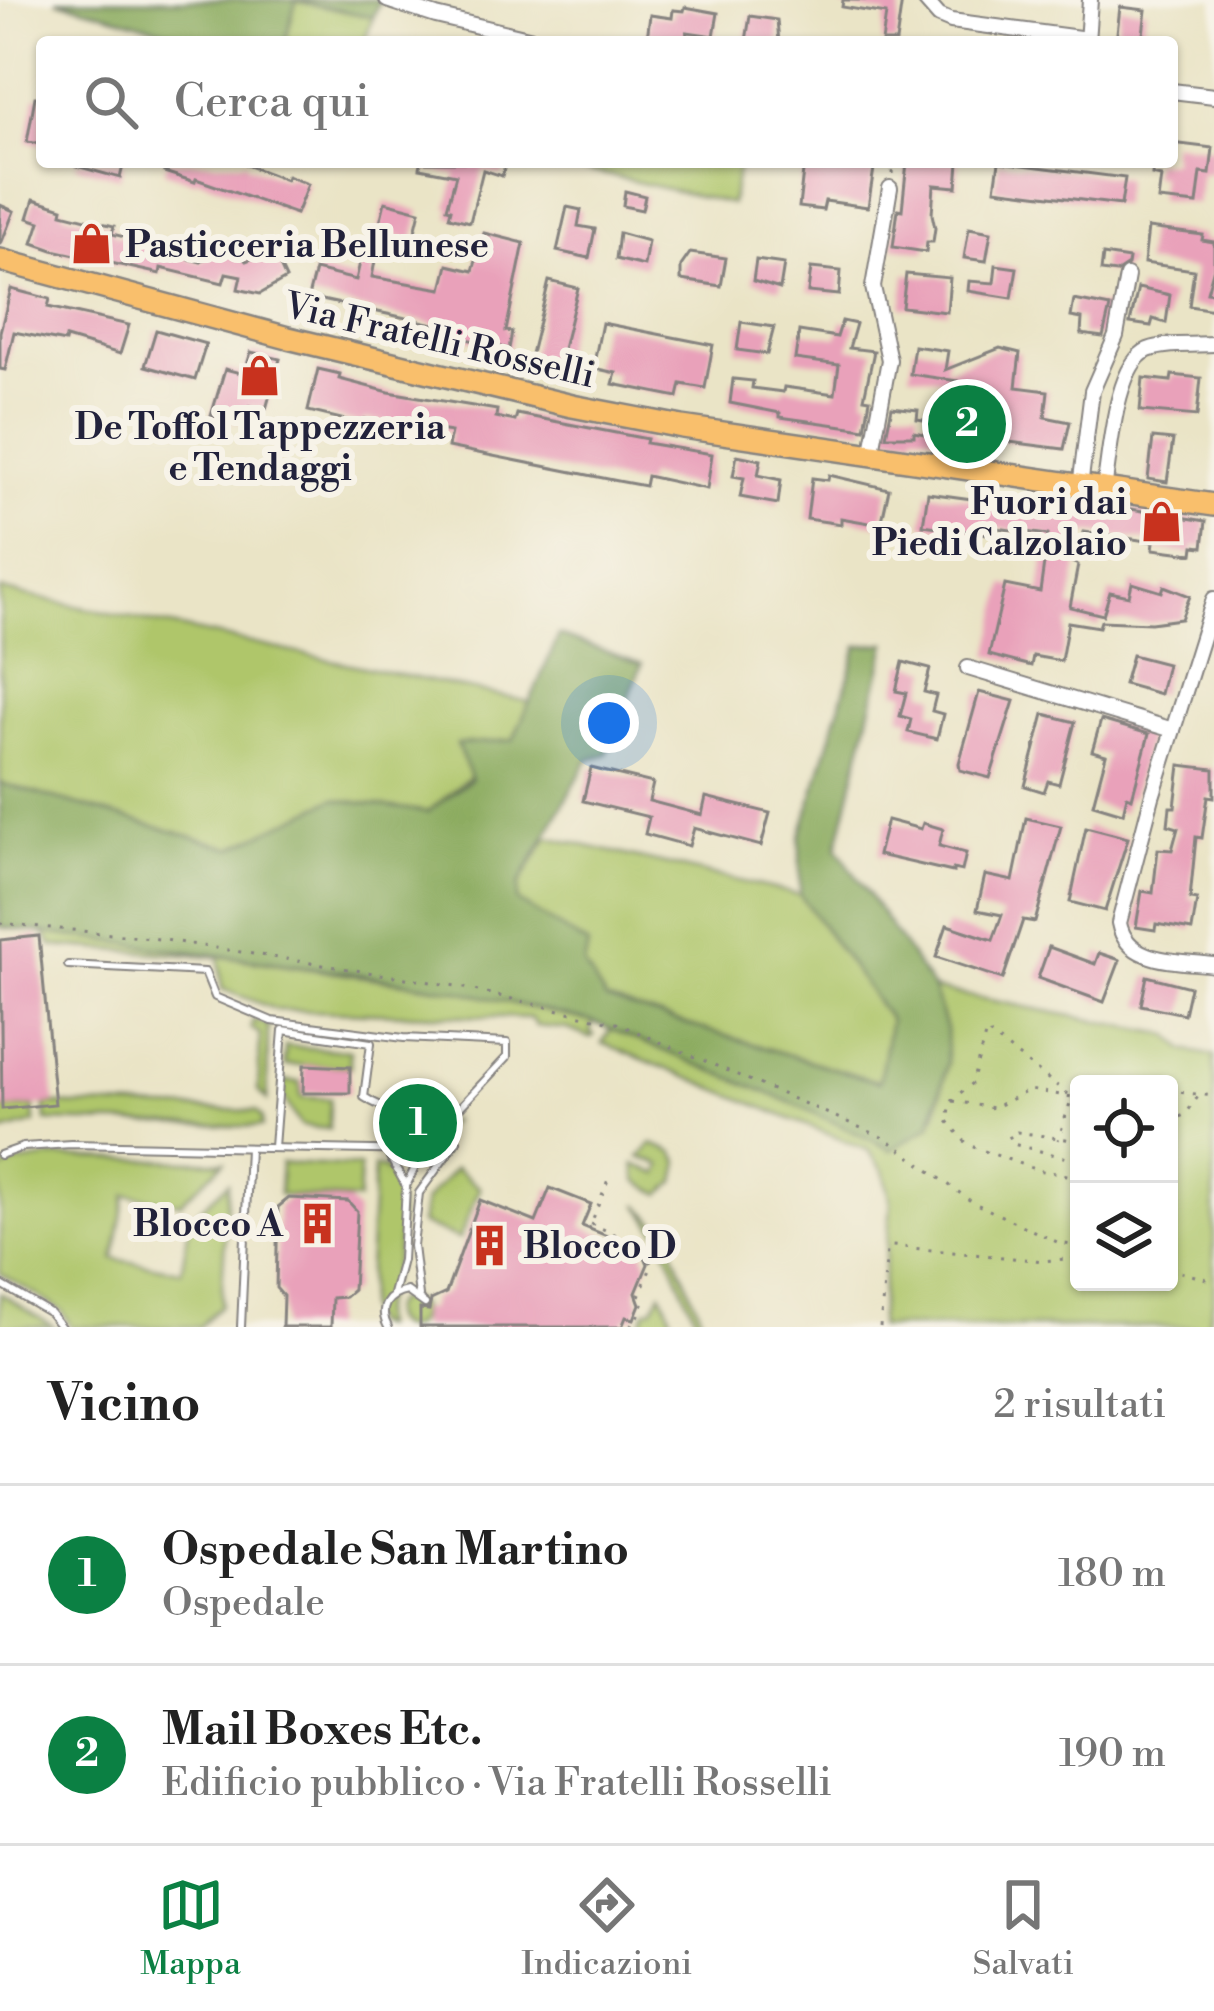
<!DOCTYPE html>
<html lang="it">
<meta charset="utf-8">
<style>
:root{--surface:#fff;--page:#f6f6f6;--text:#222;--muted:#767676;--line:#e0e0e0;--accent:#0b8043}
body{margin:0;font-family:"Libre Bodoni",serif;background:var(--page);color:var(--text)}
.controls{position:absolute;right:36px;bottom:36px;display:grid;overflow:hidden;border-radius:12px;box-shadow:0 3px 9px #0004}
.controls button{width:108px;height:108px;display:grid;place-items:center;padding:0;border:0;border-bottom:3px solid var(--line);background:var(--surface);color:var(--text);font:60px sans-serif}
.you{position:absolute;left:609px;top:723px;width:42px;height:42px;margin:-30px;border:9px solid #fff;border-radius:50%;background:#1a73e8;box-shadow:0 0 0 18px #1a73e833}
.badge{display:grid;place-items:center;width:78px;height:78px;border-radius:50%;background:var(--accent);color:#fff;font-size:39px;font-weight:700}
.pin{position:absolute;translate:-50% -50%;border:6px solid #fff;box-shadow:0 3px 12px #0006}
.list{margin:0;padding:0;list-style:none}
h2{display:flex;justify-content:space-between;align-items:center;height:156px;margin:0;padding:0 48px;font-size:51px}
h2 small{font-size:39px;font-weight:400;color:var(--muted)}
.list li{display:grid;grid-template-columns:78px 1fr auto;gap:36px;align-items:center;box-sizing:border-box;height:180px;padding:0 48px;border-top:3px solid var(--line)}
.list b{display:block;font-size:45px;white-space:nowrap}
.list p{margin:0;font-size:39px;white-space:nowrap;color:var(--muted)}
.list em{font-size:39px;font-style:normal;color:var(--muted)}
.icon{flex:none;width:66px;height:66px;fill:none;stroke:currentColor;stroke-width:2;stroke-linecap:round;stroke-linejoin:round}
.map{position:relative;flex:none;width:1214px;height:1327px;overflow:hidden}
.search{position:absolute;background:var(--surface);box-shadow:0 3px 9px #0004;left:36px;right:36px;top:36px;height:132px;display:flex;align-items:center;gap:30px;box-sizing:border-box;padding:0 42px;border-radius:12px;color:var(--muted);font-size:45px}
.sheet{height:516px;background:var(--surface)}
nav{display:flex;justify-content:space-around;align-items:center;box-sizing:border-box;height:168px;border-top:3px solid var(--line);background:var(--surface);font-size:33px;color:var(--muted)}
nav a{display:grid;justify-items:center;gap:6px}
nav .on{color:var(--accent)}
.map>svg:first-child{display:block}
.green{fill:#afc66b;stroke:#687453;stroke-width:3;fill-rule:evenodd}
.forest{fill:#8bab5f;stroke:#56664d;stroke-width:3}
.building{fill:#e9a1ba}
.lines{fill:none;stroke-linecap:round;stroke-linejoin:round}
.lane-casing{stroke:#868380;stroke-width:10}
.street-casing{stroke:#868380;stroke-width:18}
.primary-casing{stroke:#868380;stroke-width:26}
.path{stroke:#868380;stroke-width:3;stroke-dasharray:3 9;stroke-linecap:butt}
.lane{stroke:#fff;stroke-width:6}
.street{stroke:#fff;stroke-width:14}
.primary{stroke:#f9bf6c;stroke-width:21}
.labels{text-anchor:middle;stroke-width:12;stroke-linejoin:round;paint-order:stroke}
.poi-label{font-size:36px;font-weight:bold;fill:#22223b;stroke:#f7f3e8;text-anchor:start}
.street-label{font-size:36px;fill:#22223b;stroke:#f7f3e8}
</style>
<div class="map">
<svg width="1214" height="1327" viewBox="0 0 1214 1327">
<rect width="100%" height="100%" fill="#f7f3e8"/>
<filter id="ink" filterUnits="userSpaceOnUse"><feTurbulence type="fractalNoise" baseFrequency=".00833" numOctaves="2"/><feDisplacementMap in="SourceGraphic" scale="24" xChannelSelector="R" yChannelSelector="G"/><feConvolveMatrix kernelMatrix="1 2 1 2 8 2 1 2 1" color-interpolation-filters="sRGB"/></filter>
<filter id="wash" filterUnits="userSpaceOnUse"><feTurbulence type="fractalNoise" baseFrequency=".004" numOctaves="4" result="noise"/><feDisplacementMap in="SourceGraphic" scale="48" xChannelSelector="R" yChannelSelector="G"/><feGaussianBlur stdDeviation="2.7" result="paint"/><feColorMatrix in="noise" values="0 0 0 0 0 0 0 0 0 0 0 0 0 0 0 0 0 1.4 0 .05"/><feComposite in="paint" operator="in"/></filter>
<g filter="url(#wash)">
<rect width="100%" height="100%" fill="#eae4c6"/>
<g class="green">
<polygon points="296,1 373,17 364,42 285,42"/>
<polygon points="552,162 739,162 731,204"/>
<polygon points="0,590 530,702 513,740 428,812 334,799 232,848 0,783"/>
<polygon points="548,837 800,895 890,1020 880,1082 606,1000 584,965 517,901 519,884"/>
<polygon points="42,931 455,990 593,1022 590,1032 594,1035 590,1038 568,1029 536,1026 530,1018 277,1010 222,989 219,957 53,946"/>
<path d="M933,989L1170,1035L1185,1050L1214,1056V1296L1207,1327H878L891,1204L884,1171L868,1150L602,1043L612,1027L802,1107L892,1150L936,1115L947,1064L946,1029ZM1079,1084H1169V1282H1079Z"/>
<polygon points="253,1020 268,1025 267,1100 258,1091 260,1034 251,1028"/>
<polygon points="285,1046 350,1051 350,1067 285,1065"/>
<polygon points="284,1081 300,1082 301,1097 330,1099 329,1129 301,1126 283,1097"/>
<polygon points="45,1104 256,1111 262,1118 262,1127 46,1121"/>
<polygon points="34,1106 35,1123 0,1133 0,1109"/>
<polygon points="385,1121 450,1122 439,1131 384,1131"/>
<polygon points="652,1144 674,1152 680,1162 676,1182 661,1194 637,1181 635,1164 659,1174 662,1165 640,1157"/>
<polygon points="53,1157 224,1162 180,1203 126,1195 114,1259 181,1271 191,1217 228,1183 221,1305 199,1327 71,1327 62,1311 0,1273 0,1171 17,1163"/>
<polygon points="281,1163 360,1167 358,1200 279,1195"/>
<path d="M374,1167L388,1169C405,1199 400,1250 390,1282C385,1301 376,1306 380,1327L371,1324L366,1308Z"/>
<polygon points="455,1168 480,1188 459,1239 421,1224 425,1201"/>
<polygon points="638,1204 665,1230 705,1327 699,1327 661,1237"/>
<polygon points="661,1292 676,1327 640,1327 646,1310 653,1308"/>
<polygon points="0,1293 54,1327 0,1327"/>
<circle cx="405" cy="1313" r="15"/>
</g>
<g class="forest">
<polygon points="56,0 380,0 373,17 296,1 285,42 205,42"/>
<polygon points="559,635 642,664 607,754 588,760 519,884 517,901 588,945 584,965 606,1000 879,1082 890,1020 800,895 800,838 858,646 887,643 837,848 933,989 946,1029 947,1064 931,1125 892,1150 802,1107 593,1022 455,990 348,972 0,927 0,783 232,848 334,799 428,812 471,779 457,744 513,740"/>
</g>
<g id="blocks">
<g class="building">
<polygon points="843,0 902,0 896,42 882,42 886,14 842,7"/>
<polygon points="685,7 718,13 714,36 687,32 685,42 647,39 650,15 672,18 673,10 684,11"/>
<polygon points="1120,7 1146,10 1142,42 1116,42"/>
<polygon points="750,16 777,20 779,42 746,41"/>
<polygon points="35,97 42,97 42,144 27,142"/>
<polygon points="1172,143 1213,148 1210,174 1201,173 1197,204 1158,200 1161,177 1152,175 1154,162 1172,162"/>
<polygon points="77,162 124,162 120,178 76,166"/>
<polygon points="167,162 248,162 246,165 286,180 287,176 308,184 296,214 196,179 195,182 164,172"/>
<polygon points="421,162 506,162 502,176 483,170 470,222 449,217 451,209 447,208 456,175 420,168"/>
<polygon points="804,162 875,162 868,207 825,201 823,210 799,207"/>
<polygon points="907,162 959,162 957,187 934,185 932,214 935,228 933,242 927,242 926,252 893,247 898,209 902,210"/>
<polygon points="999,162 1125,178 1121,205 995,189"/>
<polygon points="625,191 645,196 642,210 623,206"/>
<polygon points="34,199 63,208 62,213 114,226 112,234 166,247 165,252 201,262 227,240 246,261 273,251 286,279 260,294 238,289 241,276 226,273 223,283 161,268 160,274 53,250 33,243 40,222 28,218"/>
<polygon points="385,202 420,211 413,240 378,231"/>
<polygon points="0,205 14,211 1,244 0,244"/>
<polygon points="567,207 581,210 578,226 595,229 589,258 557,251"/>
<polygon points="969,228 991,232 986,261 964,258"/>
<polygon points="1148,228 1203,235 1202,240 1214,242 1214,267 1207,292 1214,293 1214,310 1189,306 1194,270 1144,263"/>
<polygon points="484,233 524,243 506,331 512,332 509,349 432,331 434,324 308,297 315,270 356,280 361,258 375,261 372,277 442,289 448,265 473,271"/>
<polygon points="619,233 648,241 644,266 616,259"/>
<polygon points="690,253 726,258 721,286 681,280 681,266"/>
<polygon points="1103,255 1129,259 1128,265 1116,273 1101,271"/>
<polygon points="756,260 784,264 780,289 753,281"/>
<polygon points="996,265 1017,268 1012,298 968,291 969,281 994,283"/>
<polygon points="811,268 841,271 839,295 808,292"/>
<polygon points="906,274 950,278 947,312 902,307"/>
<polygon points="549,281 578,288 559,365 530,358"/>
<polygon points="1138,288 1170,295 1166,323 1153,319 1151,326 1130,323"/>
<polygon points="11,289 50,299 48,307 129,325 120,354 66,338 65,342 14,332 5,370 0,369 0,332"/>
<polygon points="1074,300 1110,307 1103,337 1081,334 1082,319 1071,317"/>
<polygon points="842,321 856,324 849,348 874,351 864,398 870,399 865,429 780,417 780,413 730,403 733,379 753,381 752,388 783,392 784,387 835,394 839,365 795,359 799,331 837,337"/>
<polygon points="741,322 774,327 767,354 737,350"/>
<polygon points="602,323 713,345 705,388 681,384 678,397 613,384 616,373 593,368"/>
<polygon points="156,330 206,344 195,380 145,366"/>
<polygon points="914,346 948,351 945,370 1000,348 1020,353 1016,387 1048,391 1045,417 1070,422 1064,449 953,435 958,381 910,374"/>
<polygon points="251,352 280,359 266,409 250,406 245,424 211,416 225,369 244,374"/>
<polygon points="318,369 340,374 339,379 389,392 497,410 496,417 515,421 517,414 647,439 646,443 712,454 707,489 647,476 645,486 618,481 448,447 451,432 364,419 362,424 308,411"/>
<polygon points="1172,375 1201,378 1197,416 1140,411 1143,378 1171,381"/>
<polygon points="892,407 918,410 917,419 942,423 940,437 914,432 914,436 886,436"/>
<polygon points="1153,438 1173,440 1167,482 1148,479"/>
<polygon points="737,455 761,460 758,475 781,480 778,504 740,497 744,478 733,476"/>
<polygon points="829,475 889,489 881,525 841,518 841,524 807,519 812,478 828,480"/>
<polygon points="928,493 1052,510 1055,497 1206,521 1203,547 1194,546 1193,554 1153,549 1154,542 1084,532 1079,559 1065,559 1078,565 1070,607 1103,615 1110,592 1129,596 1132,583 1162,592 1164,586 1190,596 1181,619 1151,623 1101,621 1099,627 1068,622 1061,661 1033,656 1031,666 989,655 1005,585 1040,592 1048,535 989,527 988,534 923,525"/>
<polygon points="1132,655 1167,664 1160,694 1124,684"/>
<polygon points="903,662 930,669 924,692 936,695 932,711 943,714 937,739 908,732 911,719 900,716 906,693 896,691"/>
<polygon points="979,692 1014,701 990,778 960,770 959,763"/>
<polygon points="1044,714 1075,722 1059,784 1048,781 1044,792 1025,786"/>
<polygon points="1101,720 1149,734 1132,798 1127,796 1123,813 1093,804 1106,755 1092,751"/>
<polygon points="1180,765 1214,769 1214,797 1208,796 1202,838 1196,837 1190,899 1197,900 1192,930 1156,924 1155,930 1136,927 1142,891 1153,893 1158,849 1172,850 1178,828 1168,825 1170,807 1175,807"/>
<polygon points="591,768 653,783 649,801 702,815 706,797 770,813 761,846 694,828 689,846 645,834 649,817 583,801"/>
<polygon points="1026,818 1061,826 1035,922 1023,920 1003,979 936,957 947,925 993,940 1002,915 977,910 985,875 1013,881"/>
<polygon points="887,820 921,829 923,823 943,829 939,846 966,853 962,871 953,869 953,872 878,855"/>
<polygon points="1086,827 1128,838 1105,911 1070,902"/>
<polygon points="39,936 55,1104 2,1109 0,940"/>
<polygon points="1049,947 1095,964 1099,953 1120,960 1104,1002 1038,978"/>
<polygon points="1147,976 1190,987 1184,1014 1141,1005"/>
<polygon points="304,1065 350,1067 350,1093 303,1093"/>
<polygon points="550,1188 591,1204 582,1226 642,1250 648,1264 636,1293 640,1304 634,1319 626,1317 622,1327 420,1327 420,1309 429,1310 431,1300 446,1293 480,1200 536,1222"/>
<polygon points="289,1198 348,1201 357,1211 353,1290 345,1297 332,1298 331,1327 282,1327 283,1296 276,1288 278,1207"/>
</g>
</g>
</g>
<g filter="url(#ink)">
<use href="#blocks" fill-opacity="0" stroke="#868380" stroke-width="3"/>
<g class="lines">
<defs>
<g id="lane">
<path d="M68,965L205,972L215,997L272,1021L404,1038L507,1043V1057L447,1121C421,1120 385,1111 364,1097L371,1043L283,1030L274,1147"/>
<polyline points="386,1150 406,1186 402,1260 393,1294"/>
<polyline points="0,1155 23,1147 71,1144 423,1151 445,1141 457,1141"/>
<polyline points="406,1186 423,1151"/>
<polyline points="0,1284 50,1313 61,1327"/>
<polyline points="419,1296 413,1246 419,1193 457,1141"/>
<polyline points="241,1327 249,1148"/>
<path d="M388,1327C378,1308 387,1295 407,1291L425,1304"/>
</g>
<g id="street">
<polyline points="387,0 436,16 545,42"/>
<polyline points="925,0 939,16 951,21 1087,39"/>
<polyline points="1087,42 1090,0"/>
<polyline points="1172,91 1214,96"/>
<polyline points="871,456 889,360 873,287 890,188"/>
<polyline points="1080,487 1092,391 1116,336 1127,276"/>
<path d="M1104,489C1110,455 1115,364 1148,350C1167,343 1194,345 1214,344"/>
<path d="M1214,599L1152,797L1119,923C1127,965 1179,960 1214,965"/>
<polyline points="968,668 1173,730"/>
</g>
<polyline id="primary" points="0,260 288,338 572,406 682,427 1214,505"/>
</defs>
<use href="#lane" class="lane-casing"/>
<use href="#street" class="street-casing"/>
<use href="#primary" class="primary-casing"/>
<g class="path">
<polyline points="892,174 893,162"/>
<polyline points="0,923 152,938 456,986 616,1023 887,1139 972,1202 1057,1242 1079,1247"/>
<polyline points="1169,1091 1214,1096"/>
<polyline points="1079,1096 1072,1097 986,1032 972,1083 951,1101 948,1121 968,1145 1037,1170 1079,1177"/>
<polyline points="953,1101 993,1108 1030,1090 1072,1097 1058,1140"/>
<polyline points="1169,1122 1186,1114 1199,1095"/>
<polyline points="1079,1141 1017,1132 1009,1135 1013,1144 1079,1161"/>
<polyline points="591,1224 643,1246 652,1265 639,1296 644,1301 637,1320 629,1327"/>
<polyline points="589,1229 609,1177"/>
<polyline points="1169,1269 1214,1281"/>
<polyline points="880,1327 887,1251 892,1246 1043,1261 1079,1258"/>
</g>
<use href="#lane" class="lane"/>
<use href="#street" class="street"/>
<use href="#primary" class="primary"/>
</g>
</g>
<defs>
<symbol id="shop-bare" viewBox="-9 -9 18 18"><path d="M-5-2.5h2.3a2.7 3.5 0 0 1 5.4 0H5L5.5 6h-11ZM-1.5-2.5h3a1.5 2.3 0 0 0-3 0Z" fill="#c8321e" stroke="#f7f3e8" stroke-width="2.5" paint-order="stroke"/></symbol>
<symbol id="building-bare" viewBox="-9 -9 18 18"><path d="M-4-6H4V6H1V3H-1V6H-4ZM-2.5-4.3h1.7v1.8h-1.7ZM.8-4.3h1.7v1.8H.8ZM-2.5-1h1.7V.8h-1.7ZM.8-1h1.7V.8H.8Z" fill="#c8321e" stroke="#f7f3e8" stroke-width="2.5" paint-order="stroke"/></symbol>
</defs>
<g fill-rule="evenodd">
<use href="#shop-bare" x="62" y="214" width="59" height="59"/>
<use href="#shop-bare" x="230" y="346" width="59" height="59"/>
<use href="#shop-bare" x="1132" y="492" width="59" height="59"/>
<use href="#building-bare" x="288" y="1194" width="59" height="59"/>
<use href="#building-bare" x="460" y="1216" width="59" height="59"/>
</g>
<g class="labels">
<g class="poi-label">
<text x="125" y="257">Pasticceria Bellunese</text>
<text x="260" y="439" text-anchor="middle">De Toffol Tappezzeria<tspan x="260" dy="41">e Tendaggi</tspan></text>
<text x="1127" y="514" text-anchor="end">Fuori dai<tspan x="1127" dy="41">Piedi Calzolaio</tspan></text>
<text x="283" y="1236" text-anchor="end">Blocco A</text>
<text x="523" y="1258">Blocco D</text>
</g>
<g class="street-label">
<text transform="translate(440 339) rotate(13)" y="13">Via Fratelli Rosselli</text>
</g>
</g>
</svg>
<div class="controls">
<button><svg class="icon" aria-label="locate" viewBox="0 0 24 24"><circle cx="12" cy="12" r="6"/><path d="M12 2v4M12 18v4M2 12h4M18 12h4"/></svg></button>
<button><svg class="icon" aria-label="layers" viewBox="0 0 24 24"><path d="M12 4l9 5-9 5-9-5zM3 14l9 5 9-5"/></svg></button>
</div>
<div class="you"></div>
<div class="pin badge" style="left:418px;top:1123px">1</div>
<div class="pin badge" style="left:967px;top:424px">2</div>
<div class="search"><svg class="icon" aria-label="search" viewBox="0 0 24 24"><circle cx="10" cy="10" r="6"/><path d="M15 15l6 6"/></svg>Cerca qui</div>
</div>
<section class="sheet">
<h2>Vicino<small>2 risultati</small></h2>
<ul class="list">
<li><span class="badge">1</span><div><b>Ospedale San Martino</b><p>Ospedale</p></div><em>180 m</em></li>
<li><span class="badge">2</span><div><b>Mail Boxes Etc.</b><p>Edificio pubblico · Via Fratelli Rosselli</p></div><em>190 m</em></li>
</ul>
</section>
<nav>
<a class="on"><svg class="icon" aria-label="map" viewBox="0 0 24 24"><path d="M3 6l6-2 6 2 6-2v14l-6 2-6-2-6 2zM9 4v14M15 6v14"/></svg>Mappa</a>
<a><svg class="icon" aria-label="directions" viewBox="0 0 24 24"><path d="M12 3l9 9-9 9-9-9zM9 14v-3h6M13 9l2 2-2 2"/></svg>Indicazioni</a>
<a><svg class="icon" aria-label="saved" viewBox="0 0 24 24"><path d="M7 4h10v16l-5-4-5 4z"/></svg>Salvati</a>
</nav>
